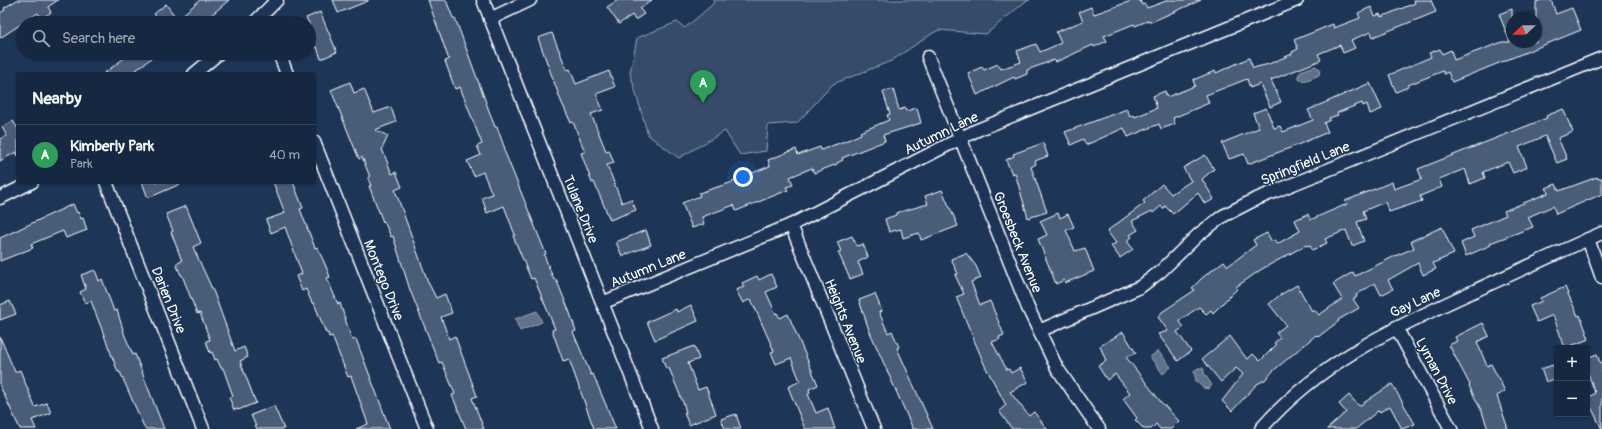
<!DOCTYPE html>
<meta charset="utf-8">
<style>
:root{--surface:#162841;--page:#1f3048;--text:#f1f3f6;--muted:#9ea6b1;--line:#35445a;--accent:#ffd166}
body{margin:0;font-family:Pangolin,sans-serif;background:var(--page);color:var(--text)}
.controls{position:absolute;right:12px;bottom:12px;display:grid;overflow:hidden;border-radius:4px;box-shadow:0 1px 3px #0004}
.controls button{width:36px;height:36px;display:grid;place-items:center;padding:0;border:0;border-bottom:1px solid var(--line);background:var(--surface);color:var(--text);font:20px sans-serif}
.compass{position:absolute;left:1506px;top:12px;width:36px;height:36px;border-radius:50%;background:var(--surface);box-shadow:0 1px 3px #0004;rotate:248deg}
.you{position:absolute;left:743px;top:177px;width:14px;height:14px;margin:-10px;border:3px solid #fff;border-radius:50%;background:#1a73e8;box-shadow:0 0 0 6px #1a73e833}
.badge{display:grid;place-items:center;width:26px;height:26px;border-radius:50%;background:var(--accent);color:#fff;font-size:13px;font-weight:700}
.pin{position:absolute;translate:-50% -33px;filter:drop-shadow(0 1px 2px #0008)}
.pin::after{content:'';position:absolute;top:21px;width:14px;height:12px;background:inherit;clip-path:polygon(0 0,100% 0,50% 100%)}
.list{margin:0;padding:0;list-style:none}
h2{display:flex;justify-content:space-between;align-items:center;height:52px;margin:0;padding:0 16px;font-size:17px}
h2 small{font-size:13px;font-weight:400;color:var(--muted)}
.list li{display:grid;grid-template-columns:26px 1fr auto;gap:12px;align-items:center;box-sizing:border-box;height:60px;padding:0 16px;border-top:1px solid var(--line)}
.list b{display:block;font-size:15px;white-space:nowrap}
.list p{margin:0;font-size:13px;white-space:nowrap;color:var(--muted)}
.list em{font-size:13px;font-style:normal;color:var(--muted)}
.icon{flex:none;width:22px;height:22px;fill:none;stroke:currentColor;stroke-width:2;stroke-linecap:round;stroke-linejoin:round}
.map{position:relative;flex:none;width:1602px;height:429px;overflow:hidden}
.search{position:absolute;background:var(--surface);box-shadow:0 1px 3px #0004;left:16px;top:16px;width:300px;height:44px;display:flex;align-items:center;gap:10px;box-sizing:border-box;padding:0 14px;border-radius:22px;color:var(--muted);font-size:15px}
.panel{position:absolute;background:var(--surface);box-shadow:0 1px 3px #0004;left:16px;top:72px;width:300px;height:112px;border-radius:4px}
.map>svg:first-child{display:block}
.green{fill:#364b69;stroke:#9aa5b4}
.water{fill:#617289;stroke:#a0aab8}
.building{fill:#4a5d79;stroke:#fff}
.lines{fill:none;stroke-linecap:round;stroke-linejoin:round}
.street-casing{stroke:#fff;stroke-width:15}
.street{stroke:#1d3557;stroke-width:12}
.labels{text-anchor:middle;stroke-width:3;stroke-linejoin:round;paint-order:stroke}
.street-label{font-size:14px;fill:#fff;stroke:#1d3557}
</style>
<div class="map">
<svg width="1602" height="429" viewBox="0 0 1602 429">
<rect width="100%" height="100%" fill="#1d3557"/>
<filter id="ink" filterUnits="userSpaceOnUse"><feTurbulence type="fractalNoise" baseFrequency=".025" numOctaves="2"/><feDisplacementMap in="SourceGraphic" scale="8" xChannelSelector="R" yChannelSelector="G"/><feConvolveMatrix kernelMatrix="1 2 1 2 8 2 1 2 1" color-interpolation-filters="sRGB"/></filter>
<g filter="url(#ink)">
<polygon class="green" points="714,0 1030,0 1025,2 986,34 939,30 933,33 891,61 833,84 797,123 768,125 766,151 740,155 725,131 679,158 648,135 630,73 637,38 677,22 685,28 713,4"/>
<g class="water">
<polygon points="1315,66 1320,69 1319,75 1305,81 1300,80 1298,76 1301,71"/>
<polygon points="537,311 542,322 520,331 515,319"/>
<polygon points="1158,351 1171,367 1163,374 1150,357"/>
<polygon points="1203,368 1205,375 1212,385 1209,389 1203,388 1196,381 1194,371 1198,368"/>
</g>
<g class="building">
<polygon points="17,0 58,0 48,7 51,12 42,19 38,13 0,38 0,13 5,10 4,8"/>
<polygon points="200,0 229,0 202,23 173,23"/>
<polygon points="333,0 368,0 368,1 338,13"/>
<polygon points="428,0 446,0 453,18 455,18 495,127 497,127 505,149 504,150 546,254 544,255 554,280 556,279 570,313 576,331 573,332 591,375 593,374 616,429 594,429 569,359 563,361 552,330 555,329 534,278 531,279 513,236 515,235 504,206 487,213 482,198 492,194 483,172 474,176 467,161 481,155 477,146 482,144 460,87 455,89 445,61 449,60"/>
<polygon points="618,0 652,0 640,9 644,14 635,20 632,15 619,24 607,7"/>
<polygon points="1134,0 1140,0 1142,5 1145,4 1147,8 1169,0 1201,0 1151,22 1150,20 1135,26 1134,24 1104,36 1107,41 1094,47 1093,45 1056,62 1054,60 1027,70 1027,74 1015,79 1014,77 977,95 968,73 982,67 984,70 998,64 1001,69 1021,62 1017,51 1036,44 1040,52 1061,43 1056,32 1083,21 1079,12 1091,7 1094,14 1097,13"/>
<polygon points="1414,0 1431,0 1436,12 1373,37 1371,32 1351,40 1355,48 1343,53 1340,45 1318,54 1321,60 1271,80 1281,102 1270,107 1260,84 1250,88 1247,79 1206,95 1209,103 1173,118 1175,124 1161,129 1159,124 1128,137 1124,128 1086,145 1083,139 1071,145 1065,132 1127,109 1130,116 1134,115 1135,117 1157,108 1153,96 1165,91 1167,97 1195,86 1193,80 1215,71 1216,73 1249,58 1253,68 1269,64 1292,54 1292,52 1298,49 1294,40 1333,24 1334,28 1360,18 1358,13 1371,7 1375,16 1380,14 1381,17 1415,3"/>
<polygon points="1541,0 1551,0 1556,14 1572,8 1581,30 1452,82 1448,72 1444,74 1443,71 1408,85 1408,87 1396,92 1389,75 1431,57 1429,53 1440,49 1442,54 1451,50 1454,60 1502,42 1510,42 1499,14 1512,9 1512,42 1536,42 1536,2"/>
<polygon points="166,4 174,15 165,23 162,23 154,14"/>
<polygon points="320,12 337,52 321,59 317,47 314,48 309,36 309,23 306,18"/>
<polygon points="552,33 567,70 570,69 576,84 609,71 615,87 596,94 603,110 591,114 606,151 609,150 614,163 607,165 622,203 631,199 636,210 610,220 594,182 592,183 581,153 585,152 573,122 571,123 561,101 538,38"/>
<polygon points="131,53 158,53 131,74 103,74"/>
<polygon points="350,82 354,93 364,89 374,113 391,107 396,122 375,130 388,136 382,149 392,174 396,172 402,187 395,190 428,282 436,298 445,294 452,313 441,317 449,339 455,336 477,396 472,398 484,429 466,429 452,395 455,394 442,362 439,363 410,290 393,236 391,237 384,221 383,222 369,186 371,186 368,178 370,177 362,157 359,159 331,90"/>
<polygon points="1370,83 1382,109 1370,114 1367,104 1363,106 1362,103 1337,113 1338,115 1329,118 1330,120 1324,123 1328,132 1295,146 1248,164 1244,154 1229,159 1222,143 1259,128 1253,113 1266,108 1274,128 1280,126 1283,132 1313,120 1308,110"/>
<polygon points="893,89 899,110 905,108 906,111 917,108 921,123 883,135 885,141 842,158 843,160 837,163 837,164 814,173 812,168 790,177 793,185 786,187 788,190 736,211 734,205 702,217 704,224 692,228 682,203 700,196 699,193 733,182 732,181 770,166 768,160 796,149 798,155 820,147 821,150 850,139 861,134 860,132 889,120 887,115 890,114 883,92"/>
<polygon points="1563,109 1573,132 1558,138 1567,159 1557,163 1545,136 1519,147 1527,167 1513,173 1508,162 1483,172 1485,178 1470,184 1465,169 1439,179 1442,187 1420,196 1422,201 1389,212 1385,202 1363,211 1366,219 1357,222 1364,241 1352,246 1346,230 1325,239 1327,243 1312,250 1310,245 1307,246 1306,245 1262,269 1236,287 1237,289 1213,313 1211,310 1206,314 1199,307 1179,321 1184,327 1177,332 1191,351 1178,361 1158,334 1168,331 1158,317 1162,312 1195,290 1192,288 1202,278 1224,261 1228,266 1256,245 1253,240 1267,233 1272,242 1275,240 1277,244 1300,231 1295,220 1308,214 1310,220 1347,204 1345,201 1392,182 1394,189 1422,179 1418,169 1547,118 1546,116"/>
<polygon points="13,121 18,129 18,156 16,152 0,161 0,139 7,136 2,127"/>
<polygon points="1043,143 1048,156 1035,161 1036,164 1031,167 1047,212 1028,218 1015,173 1012,174 1006,160 1014,156 1013,154"/>
<polygon points="1205,155 1214,169 1202,179 1214,199 1205,204 1198,193 1173,214 1165,206 1163,209 1161,206 1153,213 1152,211 1132,221 1138,230 1130,235 1132,237 1127,241 1133,249 1120,258 1111,246 1116,243 1107,231 1145,203 1143,201 1162,184 1171,194 1191,181 1183,168"/>
<polygon points="1597,177 1598,179 1602,178 1602,194 1556,214 1553,206 1528,217 1533,227 1490,243 1491,245 1466,256 1461,243 1474,237 1471,230 1506,215 1504,211 1548,193 1546,188 1556,184 1559,191"/>
<polygon points="142,182 185,182 148,198"/>
<polygon points="273,182 293,182 303,208 300,209 315,248 317,247 325,264 330,277 327,278 338,304 340,303 352,340 356,339 390,429 356,429 368,424 351,376 348,377 332,336 329,337 328,333 326,333 314,303 312,303 306,289 302,291 296,276 302,274 285,227 271,233 266,220 285,213"/>
<polygon points="942,190 958,226 921,240 919,233 903,238 901,229 889,232 885,219 896,215 896,213 928,204 925,196"/>
<polygon points="73,204 77,213 78,212 81,219 83,218 87,230 66,238 63,231 31,244 33,248 0,261 0,238"/>
<polygon points="186,206 201,243 193,247 214,293 235,351 244,347 248,357 240,361 256,403 238,410 238,409 234,410 229,397 233,396 223,368 221,368 217,359 215,360 212,352 210,353 206,341 210,340 200,313 197,314 182,275 181,275 176,264 182,261 171,232 173,231 166,214"/>
<polygon points="1058,213 1060,218 1068,214 1074,227 1066,230 1075,251 1085,248 1094,271 1065,283 1064,280 1056,284 1038,239 1047,235 1040,221"/>
<polygon points="1442,227 1454,254 1433,263 1436,269 1423,275 1418,263 1388,280 1393,289 1381,295 1375,283 1356,295 1357,297 1353,299 1359,308 1338,320 1339,321 1318,337 1316,335 1273,371 1265,380 1257,384 1232,411 1222,401 1243,374 1236,368 1221,382 1202,359 1230,336 1246,358 1248,359 1253,354 1260,361 1276,345 1274,343 1280,338 1276,333 1286,325 1269,304 1280,295 1297,285 1312,311 1314,309 1319,315 1342,299 1333,284 1353,272 1355,276 1395,256 1414,248 1411,241"/>
<polygon points="646,230 651,245 622,256 616,242"/>
<polygon points="852,236 857,246 863,244 868,257 858,262 863,274 850,279 838,252 841,251 837,242"/>
<polygon points="966,253 976,266 981,278 971,282 980,305 990,301 1004,335 999,337 1000,339 992,342 1007,370 1009,369 1011,373 1020,368 1028,382 1010,392 1029,416 1034,412 1047,429 1012,429 999,411 1006,405 985,366 956,297 964,294 955,275 958,274 951,259"/>
<polygon points="95,270 99,281 102,279 114,311 117,310 125,336 133,355 135,354 164,429 145,429 120,372 118,372 91,301 85,303 80,292 86,289 81,275"/>
<polygon points="771,274 777,287 766,292 776,314 777,313 780,318 788,314 818,385 809,389 810,393 808,394 816,413 828,408 835,429 805,429 788,387 800,381 791,358 776,364 771,352 774,351 751,299 743,303 736,290 744,287 742,283 757,276 759,280"/>
<polygon points="1565,287 1578,316 1580,315 1589,339 1565,348 1553,315 1537,322 1530,306 1542,301 1540,298"/>
<polygon points="875,294 882,311 879,312 888,333 892,331 899,347 897,348 933,429 913,429 869,330 859,300"/>
<polygon points="10,301 16,314 0,320 0,305"/>
<polygon points="691,305 698,321 655,340 647,322 676,309 677,312"/>
<polygon points="1483,323 1489,336 1477,342 1487,366 1491,364 1505,391 1497,396 1508,429 1488,429 1482,412 1469,386 1470,385 1449,345 1457,341 1455,337"/>
<polygon points="1123,332 1136,353 1126,357 1161,402 1179,421 1171,429 1160,429 1156,424 1151,429 1144,429 1135,420 1137,418 1123,399 1130,393 1115,374 1107,380 1098,366 1106,361 1100,346"/>
<polygon points="0,337 15,372 20,370 35,407 47,403 51,413 32,420 36,429 20,429 0,386"/>
<polygon points="694,346 699,359 688,363 698,390 706,387 716,414 689,425 684,413 686,413 684,405 669,368 666,369 662,358"/>
<polygon points="1597,354 1600,363 1602,362 1602,429 1587,399 1595,393 1587,370 1587,358"/>
<polygon points="1553,365 1557,378 1546,382 1541,369"/>
<polygon points="1392,384 1415,424 1402,429 1390,406 1380,412 1379,410 1356,429 1327,429 1346,412 1339,404 1349,395 1359,406"/>
<polygon points="274,406 284,429 257,429 251,415"/>
<polygon points="736,414 741,429 725,429 721,419"/>
</g>
<g class="lines">
<defs>
<g id="street">
<polyline points="483,0 652,429"/>
<polyline points="490,19 530,0"/>
<polyline points="254,23 277,0"/>
<polyline points="279,53 287,74"/>
<polyline points="928,57 1028,308 1057,368 1099,429"/>
<polyline points="194,74 219,53"/>
<polyline points="314,142 427,429"/>
<polyline points="106,182 203,429"/>
<polyline points="0,198 32,182"/>
<polyline points="791,225 874,429"/>
<polyline points="1588,239 1602,278"/>
<polyline points="602,303 791,225 975,131 1297,0"/>
<polyline points="1396,327 1451,429"/>
<polyline points="1039,331 1140,287 1161,271 1199,234 1223,216 1254,200 1602,58"/>
<path d="M1261,429C1318,363 1395,327 1472,292C1516,272 1559,252 1602,233"/>
</g>
</defs>
<use href="#street" class="street-casing"/>
<use href="#street" class="street"/>
</g>
</g>
<g class="labels">
<g class="street-label">
<text transform="translate(941 133) rotate(-26)" y="5">Autumn Lane</text>
<text transform="translate(1305 163) rotate(-22)" y="5">Springfield Lane</text>
<text transform="translate(581 209) rotate(68)" y="5">Tulane Drive</text>
<text transform="translate(1018 242) rotate(68)" y="5">Groesbeck Avenue</text>
<text transform="translate(648 268) rotate(-22)" y="5">Autumn Lane</text>
<text transform="translate(384 280) rotate(68)" y="5">Montego Drive</text>
<text transform="translate(169 300) rotate(68)" y="5">Darien Drive</text>
<text transform="translate(1415 302) rotate(-25)" y="5">Gay Lane</text>
<text transform="translate(846 321) rotate(68)" y="5">Heights Avenue</text>
<text transform="translate(1437 371) rotate(62)" y="5">Lyman Drive</text>
</g>
</g>
</svg>
<div class="controls">
<button>+</button>
<button>−</button>
</div>
<svg class="compass" viewBox="-18 -18 36 36"><path d="M0-13l5 13h-10z" fill="#e53935"/><path d="M0 13l5-13h-10z" fill="#9ea6b1"/></svg>
<div class="you"></div>
<div class="pin badge" style="left:703px;top:103px;background:#2e9e5b">A</div>
<div class="search"><svg class="icon" aria-label="search" viewBox="0 0 24 24"><circle cx="10" cy="10" r="6"/><path d="M15 15l6 6"/></svg>Search here</div>
<section class="panel">
<h2>Nearby<small></small></h2>
<ul class="list">
<li><span class="badge" style="background:#2e9e5b">A</span><div><b>Kimberly Park</b><p>Park</p></div><em>40 m</em></li>
</ul>
</section>
</div>
